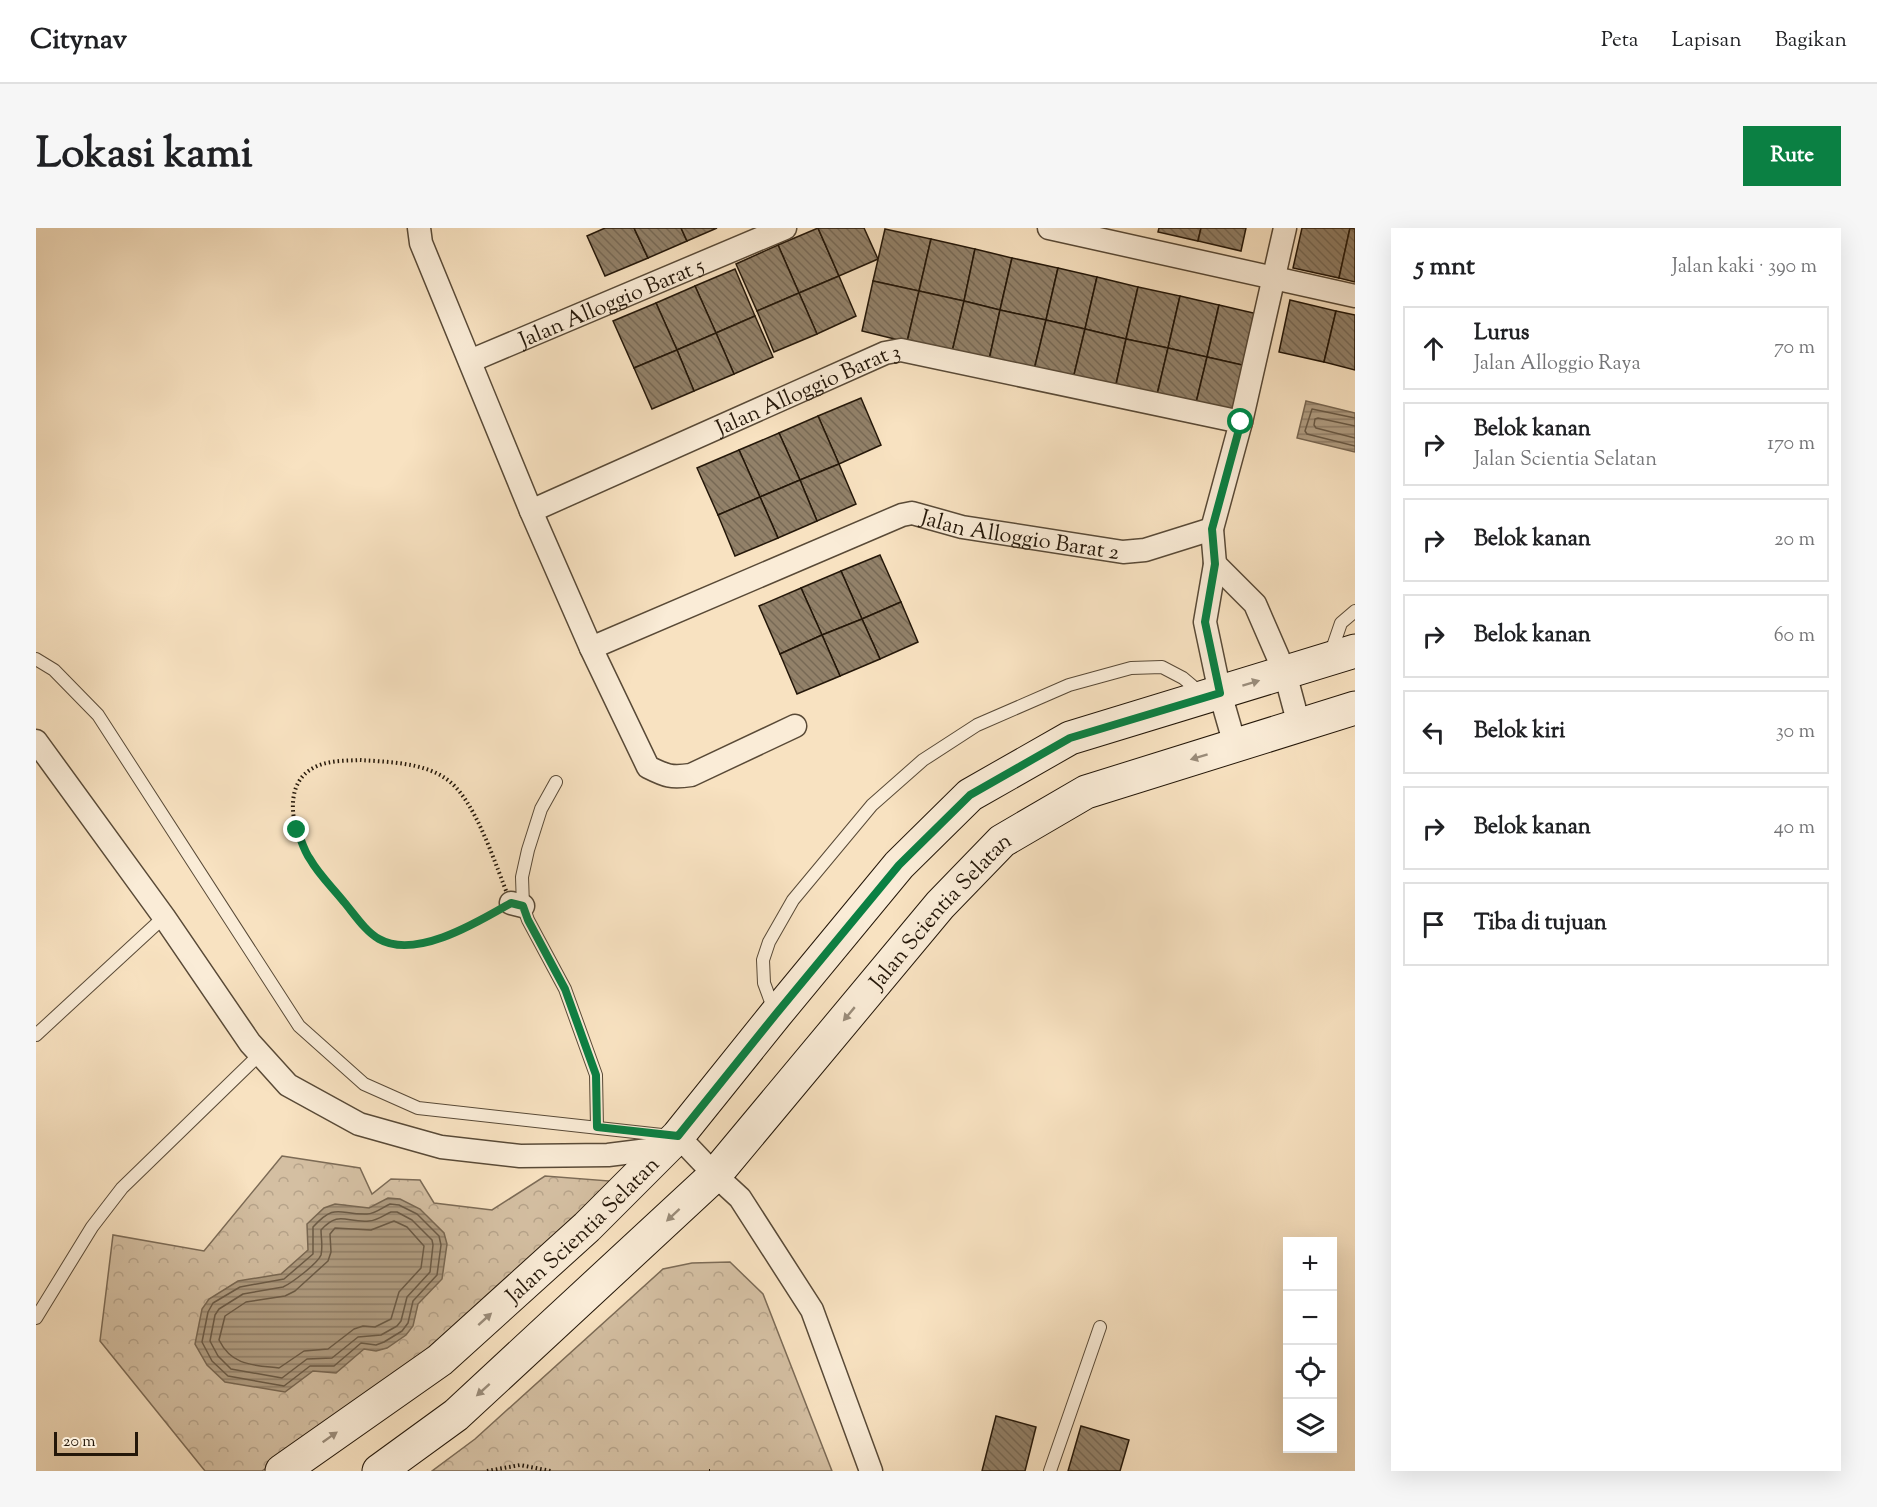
<!DOCTYPE html>
<html lang="id">
<meta charset="utf-8">
<style>
:root{--surface:#fff;--page:#f6f6f6;--text:#202124;--muted:#757577;--line:#e0e0e0;--accent:#0b8043}
body{margin:0;font-family:"Sorts Mill Goudy",serif;background:var(--page);color:var(--text)}
.controls{position:absolute;right:18px;bottom:18px;display:grid;overflow:hidden;border-radius:0px;box-shadow:0 6px 24px #0002}
.controls button{width:54px;height:54px;display:grid;place-items:center;padding:0;border:0;border-bottom:2px solid var(--line);background:var(--surface);color:var(--text);font:30px sans-serif}
.scale{position:absolute;left:18px;bottom:15px;width:84px;box-sizing:border-box;padding-left:6px;border:3px solid #241709;border-top:0;font-size:16px;line-height:21px;white-space:nowrap;color:#241709;-webkit-text-stroke:4px #faecd7;paint-order:stroke}
.stop{position:absolute;width:18px;height:18px;margin:-14px;border:4px solid #0b8043;border-radius:50%;background:#fff}
.stop.end{background:#0b8043;border-color:#fff;box-shadow:0 2px 6px #0008}
.list{margin:0;padding:0;list-style:none}
h2{display:flex;justify-content:space-between;align-items:center;height:78px;margin:0;padding:0 24px;font-size:26px}
h2 small{font-size:20px;font-weight:400;color:var(--muted)}
.list li{display:grid;grid-template-columns:39px 1fr auto;gap:18px;align-items:center;box-sizing:border-box;height:84px;margin:0 12px 12px;padding:0 12px;border:2px solid var(--line);border-radius:0px}
.list b{display:block;font-size:22px;white-space:nowrap}
.list p{margin:0;font-size:20px;white-space:nowrap;color:var(--muted)}
.list em{font-size:20px;font-style:normal;color:var(--muted)}
.icon{flex:none;width:33px;height:33px;fill:none;stroke:currentColor;stroke-width:2;stroke-linecap:round;stroke-linejoin:round}
.map{position:relative;flex:none;width:1319px;height:1243px;overflow:hidden;border-radius:0px}
header{display:flex;align-items:center;gap:36px;box-sizing:border-box;height:84px;padding:0 30px;background:var(--surface);border-bottom:2px solid var(--line)}
header strong{font-size:28px}
nav{display:flex;gap:33px;margin-inline-start:auto;font-size:21px}
.intro{display:flex;align-items:center;justify-content:space-between;box-sizing:border-box;height:144px;padding:0 36px}
h1{margin:0;font-size:42px}
.button{padding:15px 27px;border-radius:0px;background:var(--accent);color:#fff;font-size:21px;font-weight:700}
main{display:flex;gap:36px;padding:0 36px}
aside{flex:1;background:var(--surface);border-radius:0px;box-shadow:0 6px 24px #0002}
.map>svg:first-child{display:block}
.park{fill:url(#park-crowns);stroke:#7c6b56;stroke-width:1.5}
.water{fill:url(#water-rules);stroke:#786752;stroke-width:1.5}
.lines{fill:none;stroke-linecap:round;stroke-linejoin:round}
.shore{stroke:#6a5a46;stroke-width:1.5}
.building{fill:url(#building-back-hatch);stroke:#241709;stroke-width:1.5}
.lane-casing{stroke:#594a37;stroke-width:14}
.street-casing{stroke:#594a37;stroke-width:25}
.secondary-casing{stroke:#241709;stroke-width:35}
.path{stroke:#241709;stroke-width:4;stroke-dasharray:1.5 3;stroke-linecap:butt}
.lane{stroke:#faecd7;stroke-width:12}
.street{stroke:#faecd7;stroke-width:22}
.secondary{stroke:#faecd7;stroke-width:33}
.oneway{fill:#9a8c7a}
.route{stroke:#0b8043;stroke-width:8}
.labels{text-anchor:middle;stroke-width:4.5;stroke-linejoin:round;paint-order:stroke}
.street-label{font-size:22px;fill:#241709;stroke:#faecd7}
</style>
<header>
<strong>Citynav</strong>
<nav><a>Peta</a><a>Lapisan</a><a>Bagikan</a></nav>
</header>
<div class="intro"><h1>Lokasi kami</h1><a class="button">Rute</a></div>
<main>
<div class="map">
<svg width="1319" height="1243" viewBox="0 0 1319 1243">
<defs>
<pattern id="park-crowns" width="20" height="18" patternUnits="userSpaceOnUse" patternTransform="scale(1.5)"><rect width="20" height="18" fill="#d4bfa2"/><path d="M2 6a3 3 0 1 1 6 0M12 15a3 3 0 1 1 6 0" fill="none" stroke="#b6a38a"/></pattern>
<pattern id="water-rules" width="6" height="5" patternUnits="userSpaceOnUse" patternTransform="scale(1.5)"><rect width="6" height="5" fill="#b09d82"/><path d="M0 2.5h6" fill="none" stroke="#8f7f69"/></pattern>
<pattern id="building-back-hatch" width="6" height="6" patternUnits="userSpaceOnUse" patternTransform="scale(1.5)"><rect width="6" height="6" fill="#928169"/><path d="M-1 5l2 2M0 0l6 6M5-1l2 2" fill="none" stroke="#776955"/></pattern>
</defs>
<rect width="100%" height="100%" fill="#f8e2c1"/>
<filter id="stains"><feTurbulence type="fractalNoise" baseFrequency=".00333" numOctaves="4"/><feColorMatrix values="0 0 0 0 .2 0 0 0 0 .09 0 0 0 0 .02 0 0 0 .5 -.17"/></filter>
<radialGradient id="worn" r=".72"><stop offset=".6" stop-color="#630" stop-opacity="0"/><stop offset="1" stop-color="#630" stop-opacity=".3"/></radialGradient>
<g class="park">
<polygon points="246,928 324,940 336,966 355,951 384,952 398,975 456,982 509,948 574,953 505,1021 358,1150 226,1243 169,1243 64,1113 77,1007 168,1023"/>
<polygon points="694,1034 727,1066 796,1243 396,1243 439,1211 627,1041 656,1035"/>
</g>
<g class="water">
<polygon points="1270,173 1319,185 1319,224 1261,210"/>
<polygon points="352,970 364,971 384,981 408,1005 411,1016 406,1051 382,1076 377,1098 370,1107 351,1120 340,1123 328,1121 300,1145 277,1143 249,1164 189,1154 171,1137 159,1116 166,1081 173,1071 202,1053 245,1046 272,1022 271,996 288,980 299,976 333,980"/>
</g>
<g class="lines">
<g class="shore">
<polyline points="1319,190 1276,181 1269,203 1271,206 1319,218"/>
<polyline points="1319,198 1282,190 1279,191 1278,197 1280,200 1319,210"/>
<path d="M354,976L363,977L381,986L403,1008L405,1017L401,1047L377,1073L372,1095L366,1103L348,1114L340,1117L325,1115L298,1138H274L248,1158L192,1148L176,1133L166,1114L172,1084L177,1075L204,1059L248,1051L277,1026V999C300,974 303,987 331,986C339,986 347,979 354,976Z"/>
<path d="M355,984H361L376,992L396,1012L397,1017L394,1044L371,1069L365,1093L361,1098L345,1107L322,1109L296,1130L271,1131L246,1150L195,1141L182,1128L174,1113L179,1087L183,1081L207,1066L247,1059C256,1055 282,1035 285,1027C287,1019 285,1009 285,1002C303,982 310,995 333,993C341,993 348,987 355,984Z"/>
<path d="M358,993L371,999L388,1018L385,1040L363,1064L355,1091L339,1099L327,1098L318,1101L292,1121L268,1123L243,1140C217,1137 196,1138 183,1112L189,1088L210,1074L249,1068L259,1063L292,1033L295,1024L294,1006L299,1000L335,1002Z"/>
</g>
</g>
<g class="building">
<polygon points="569,0 598,0 612,30 569,48 551,8"/>
<polygon points="598,0 645,0 651,13 612,30"/>
<polygon points="645,0 681,0 651,13"/>
<polygon points="782,0 803,48 763,65 742,17"/>
<polygon points="782,0 828,0 842,31 803,48"/>
<polygon points="1123,0 1165,0 1162,13 1122,4"/>
<polygon points="1165,0 1210,0 1205,23 1162,13"/>
<polygon points="1266,0 1314,0 1303,50 1257,40"/>
<polygon points="1314,0 1319,1 1319,54 1303,50"/>
<polygon points="849,1 895,11 883,63 837,53"/>
<polygon points="895,11 939,21 928,73 883,63"/>
<polygon points="742,17 763,65 721,83 700,36"/>
<polygon points="939,21 976,30 964,82 928,73"/>
<polygon points="976,30 1022,40 1010,92 964,82"/>
<polygon points="1022,40 1061,49 1049,101 1010,92"/>
<polygon points="699,41 719,88 680,105 659,58"/>
<polygon points="803,48 820,88 781,106 763,65"/>
<polygon points="1061,49 1102,59 1090,111 1049,101"/>
<polygon points="837,53 883,63 871,114 826,103"/>
<polygon points="659,58 680,105 641,122 620,75"/>
<polygon points="1102,59 1144,68 1132,120 1090,111"/>
<polygon points="883,63 928,73 916,124 871,114"/>
<polygon points="763,65 781,106 738,124 721,83"/>
<polygon points="1144,68 1183,77 1171,129 1132,120"/>
<polygon points="1254,72 1300,83 1288,134 1243,124"/>
<polygon points="928,73 964,82 953,132 916,124"/>
<polygon points="620,75 641,122 598,140 577,93"/>
<polygon points="1183,77 1226,87 1215,139 1171,129"/>
<polygon points="964,82 1010,92 998,142 953,132"/>
<polygon points="1300,83 1319,87 1319,142 1288,134"/>
<polygon points="719,88 737,129 698,146 680,105"/>
<polygon points="1010,92 1049,101 1037,151 998,142"/>
<polygon points="1049,101 1090,111 1079,161 1037,151"/>
<polygon points="680,105 698,146 658,163 641,122"/>
<polygon points="1090,111 1132,120 1120,171 1079,161"/>
<polygon points="1132,120 1171,129 1159,179 1120,171"/>
<polygon points="641,122 658,163 616,181 598,140"/>
<polygon points="1171,129 1215,139 1203,189 1159,179"/>
<polygon points="825,170 845,217 803,236 782,188"/>
<polygon points="782,188 803,236 764,252 743,205"/>
<polygon points="743,205 764,252 724,269 703,222"/>
<polygon points="703,222 724,269 682,287 661,240"/>
<polygon points="803,236 820,276 781,293 764,252"/>
<polygon points="764,252 781,293 742,310 724,269"/>
<polygon points="724,269 742,310 699,328 682,287"/>
<polygon points="844,327 865,374 826,391 805,343"/>
<polygon points="805,343 826,391 786,407 765,360"/>
<polygon points="765,360 786,407 744,426 723,378"/>
<polygon points="865,374 882,414 844,431 826,391"/>
<polygon points="826,391 844,431 804,448 786,407"/>
<polygon points="786,407 804,448 761,466 744,426"/>
<polygon points="960,1188 1000,1199 989,1243 946,1243"/>
<polygon points="1045,1198 1093,1212 1084,1243 1032,1243"/>
</g>
<g class="lines">
<defs>
<g id="lane">
<polyline points="1294,427 1305,395 1319,383"/>
<polyline points="0,431 18,442 62,487 263,798 328,856 382,880 635,908"/>
<polyline points="520,554 505,581 492,622 486,649 487,678 492,692 529,761 560,847 561,899"/>
<polyline points="738,782 728,755 727,732 733,714 757,672 836,577 887,532 941,497 1033,457 1095,440 1126,439 1147,450 1166,466"/>
<polyline points="0,807 128,689"/>
<polyline points="0,1090 56,999 86,960 224,826"/>
<polyline points="1014,1243 1064,1099"/>
</g>
<g id="street">
<path d="M383,0L385,15L495,283L555,420L612,539C630,548 635,550 655,547L759,498"/>
<polyline points="1013,0 1319,68"/>
<path id="s1" d="M434,133L749,0"/>
<path id="s2" d="M495,283L849,125L865,122L1205,194"/>
<polyline points="1179,336 1219,376 1249,445 1263,497"/>
<path id="s3" d="M555,420L866,287L876,285L926,299L1087,324L1109,322L1176,301"/>
<polyline points="0,513 128,689 214,815 252,857 323,896 405,919 484,928 572,927 628,920"/>
<polyline points="1199,517 1184,465 1169,394 1179,336 1176,301 1205,194 1249,0"/>
<polyline points="475,675 487,678"/>
<polyline points="642,908 679,947 704,970 776,1082 835,1243"/>
</g>
<g id="secondary">
<path id="s4" d="M246,1243L404,1132L551,999L642,908L740,786L863,637L934,567L1034,510L1319,423"/>
<path id="s5" d="M343,1243L420,1187L679,947L904,677L966,613L1050,564L1319,480"/>
</g>
</defs>
<use href="#lane" class="lane-casing"/>
<use href="#street" class="street-casing"/>
<use href="#secondary" class="secondary-casing"/>
<g class="path">
<path d="M324,532C351,534 385,534 409,550C440,570 460,640 475,675C444,693 393,724 356,717C333,712 317,685 303,668C294,656 283,645 274,632C257,606 244,556 279,539C293,532 309,533 324,532Z"/>
<polyline points="451,1243 484,1237 515,1243"/>
<polyline points="673,1243 674,1243"/>
</g>
<use href="#lane" class="lane"/>
<use href="#street" class="street"/>
<use href="#secondary" class="secondary"/>
</g>
<defs><path id="oneway-solid" d="M-6-.8H1V-3.2L6.5 0L1 3.2V.8H-6Z" transform="scale(1.5)"/></defs>
<g class="oneway">
<use href="#oneway-solid" transform="translate(1215 455) rotate(-17)"/>
<use href="#oneway-solid" transform="translate(1163 529) rotate(163)"/>
<use href="#oneway-solid" transform="translate(813 786) rotate(130)"/>
<use href="#oneway-solid" transform="translate(637 987) rotate(137)"/>
<use href="#oneway-solid" transform="translate(449 1091) rotate(-42)"/>
<use href="#oneway-solid" transform="translate(447 1162) rotate(138)"/>
<use href="#oneway-solid" transform="translate(294 1209) rotate(-35)"/>
</g>
<g class="lines">
<path class="route" d="M261,602C265,611 268,623 274,631C283,647 297,660 308,674C319,687 329,703 343,711C380,732 442,694 475,675L487,678L492,692L529,761L560,847L561,899L642,908L740,786L863,637L934,567L1034,510L1184,465L1169,394L1179,336L1176,301L1205,194"/>
</g>
<g class="labels">
<g class="street-label">
<text dy="8" stroke="none"><textPath href="#s1" startOffset="153">Jalan Alloggio Barat 5</textPath></text>
<text dy="8" stroke="none"><textPath href="#s2" startOffset="303">Jalan Alloggio Barat 3</textPath></text>
<text dy="8" stroke="none"><textPath href="#s3" startOffset="459">Jalan Alloggio Barat 2</textPath></text>
<text dy="8" stroke="none"><textPath href="#s5" startOffset="796">Jalan Scientia Selatan</textPath></text>
<text dy="8" stroke="none"><textPath href="#s4" startOffset="386">Jalan Scientia Selatan</textPath></text>
</g>
</g>
<rect width="100%" height="100%" filter="url(#stains)"/>
<rect width="100%" height="100%" fill="url(#worn)"/>
</svg>
<div class="controls">
<button>+</button>
<button>−</button>
<button><svg class="icon" aria-label="locate" viewBox="0 0 24 24"><circle cx="12" cy="12" r="6"/><path d="M12 2v4M12 18v4M2 12h4M18 12h4"/></svg></button>
<button><svg class="icon" aria-label="layers" viewBox="0 0 24 24"><path d="M12 4l9 5-9 5-9-5zM3 14l9 5 9-5"/></svg></button>
</div>
<div class="scale">20 m</div>
<div class="stop" style="left:1205px;top:194px"></div>
<div class="stop end" style="left:261px;top:602px"></div>
</div>
<aside>
<h2>5 mnt<small>Jalan kaki · 390 m</small></h2>
<ul class="list">
<li><svg class="icon" aria-label="ahead" viewBox="0 0 24 24"><path d="M12 20V5M6 11l6-6 6 6"/></svg><div><b>Lurus</b><p>Jalan Alloggio Raya</p></div><em>70 m</em></li>
<li><svg class="icon" aria-label="right" viewBox="0 0 24 24"><path d="M7 20v-9h11M14 6l5 5-5 5"/></svg><div><b>Belok kanan</b><p>Jalan Scientia Selatan</p></div><em>170 m</em></li>
<li><svg class="icon" aria-label="right" viewBox="0 0 24 24"><path d="M7 20v-9h11M14 6l5 5-5 5"/></svg><div><b>Belok kanan</b></div><em>20 m</em></li>
<li><svg class="icon" aria-label="right" viewBox="0 0 24 24"><path d="M7 20v-9h11M14 6l5 5-5 5"/></svg><div><b>Belok kanan</b></div><em>60 m</em></li>
<li><svg class="icon" aria-label="left" viewBox="0 0 24 24"><path d="M17 20v-9H6M10 6l-5 5 5 5"/></svg><div><b>Belok kiri</b></div><em>30 m</em></li>
<li><svg class="icon" aria-label="right" viewBox="0 0 24 24"><path d="M7 20v-9h11M14 6l5 5-5 5"/></svg><div><b>Belok kanan</b></div><em>40 m</em></li>
<li><svg class="icon" aria-label="arrive" viewBox="0 0 24 24"><path d="M6 21V4h12l-3 4 3 4H6"/></svg><div><b>Tiba di tujuan</b></div></li>
</ul>
</aside>
</main>
